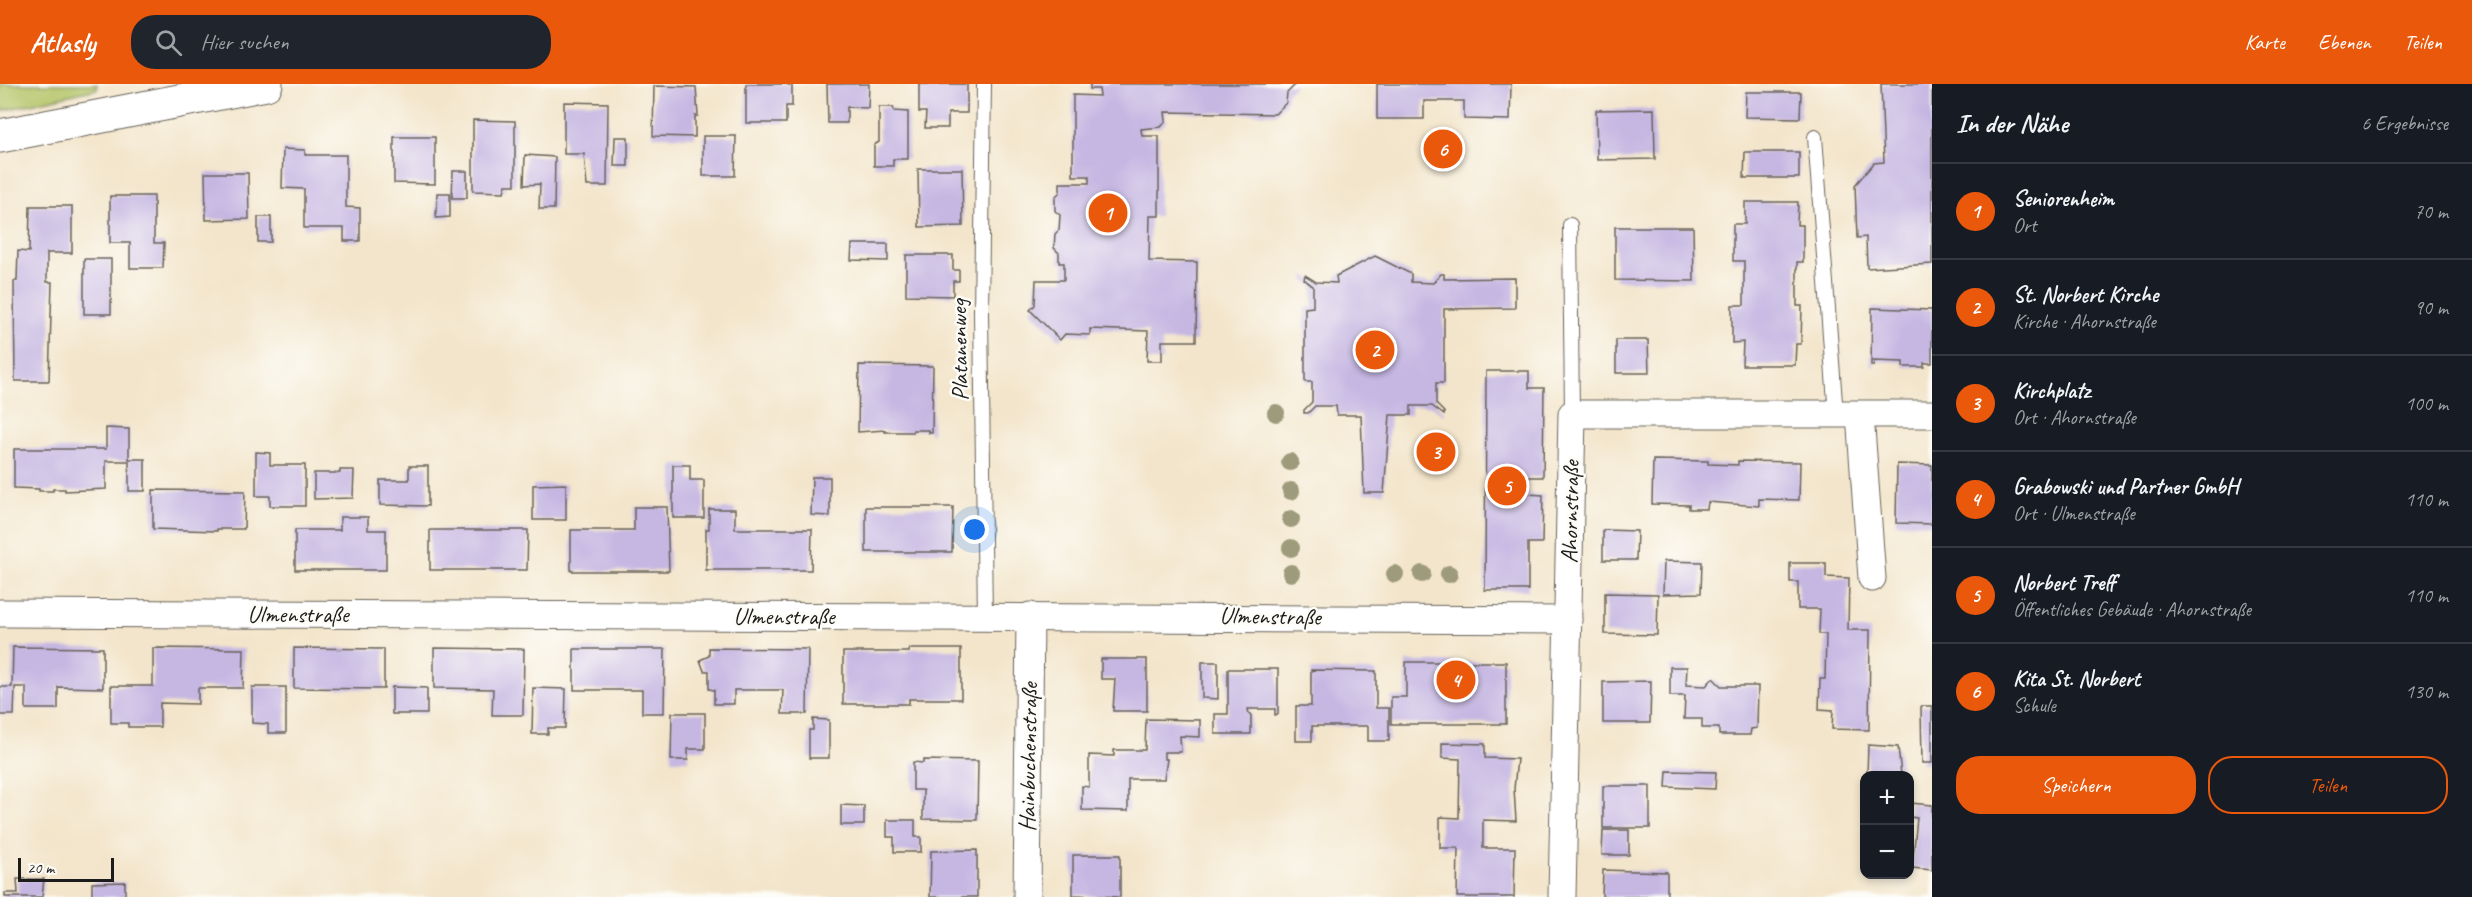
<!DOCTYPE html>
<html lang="de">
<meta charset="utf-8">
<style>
:root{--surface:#171b24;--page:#20242c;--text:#f1f3f6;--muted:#9ea1a6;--line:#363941;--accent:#ea580c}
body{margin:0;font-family:Caveat,sans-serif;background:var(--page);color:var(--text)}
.controls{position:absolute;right:18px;bottom:18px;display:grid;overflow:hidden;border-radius:12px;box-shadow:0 3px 9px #0003}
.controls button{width:54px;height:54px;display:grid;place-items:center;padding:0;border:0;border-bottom:2px solid var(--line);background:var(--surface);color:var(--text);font:30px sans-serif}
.scale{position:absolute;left:18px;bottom:15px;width:96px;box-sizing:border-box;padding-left:6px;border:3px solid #1c1c1c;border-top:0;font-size:16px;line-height:21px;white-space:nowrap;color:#1c1c1c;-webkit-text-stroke:4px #fdfcf7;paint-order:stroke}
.you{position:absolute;left:975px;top:446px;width:21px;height:21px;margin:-15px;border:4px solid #fff;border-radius:50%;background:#1a73e8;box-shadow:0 0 0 9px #1a73e833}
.badge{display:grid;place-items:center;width:39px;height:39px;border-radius:50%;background:var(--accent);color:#fff;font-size:20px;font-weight:700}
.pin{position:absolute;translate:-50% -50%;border:3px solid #fff;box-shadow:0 2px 6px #0006}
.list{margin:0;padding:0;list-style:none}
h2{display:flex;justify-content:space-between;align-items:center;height:78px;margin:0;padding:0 24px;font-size:26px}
h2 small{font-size:20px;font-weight:400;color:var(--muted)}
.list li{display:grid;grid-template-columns:39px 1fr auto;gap:18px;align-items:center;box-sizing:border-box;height:96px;padding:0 24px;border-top:2px solid var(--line)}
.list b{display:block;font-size:22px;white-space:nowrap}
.list p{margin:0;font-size:20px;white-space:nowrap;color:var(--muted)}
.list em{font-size:20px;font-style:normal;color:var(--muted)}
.actions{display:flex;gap:12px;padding:18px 24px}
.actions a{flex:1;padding:14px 0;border:2px solid var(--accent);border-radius:24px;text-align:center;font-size:21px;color:var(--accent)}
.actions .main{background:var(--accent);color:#fff}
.icon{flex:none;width:33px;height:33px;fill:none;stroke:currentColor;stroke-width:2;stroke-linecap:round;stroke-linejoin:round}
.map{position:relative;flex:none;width:1932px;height:813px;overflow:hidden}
header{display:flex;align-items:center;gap:36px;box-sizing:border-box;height:84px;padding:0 30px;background:var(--accent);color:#fff}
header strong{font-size:28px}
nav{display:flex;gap:33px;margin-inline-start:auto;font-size:21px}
.search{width:420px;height:54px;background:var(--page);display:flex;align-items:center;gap:15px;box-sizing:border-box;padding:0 21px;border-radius:24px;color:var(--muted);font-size:22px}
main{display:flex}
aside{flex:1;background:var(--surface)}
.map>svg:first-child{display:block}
.green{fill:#b3c466;stroke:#687041;stroke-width:1.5}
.building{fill:#c5b6e2}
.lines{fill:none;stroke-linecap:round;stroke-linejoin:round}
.lane-casing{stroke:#676259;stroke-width:16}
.street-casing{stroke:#676259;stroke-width:29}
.secondary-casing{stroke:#676259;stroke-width:35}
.lane{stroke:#fff;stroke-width:14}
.street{stroke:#fff;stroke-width:27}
.secondary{stroke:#fff;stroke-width:33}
.tree{fill:#9e9b7b}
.labels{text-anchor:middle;stroke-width:5;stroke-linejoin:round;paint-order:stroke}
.street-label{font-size:24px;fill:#1c1c1c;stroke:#fdfcf7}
</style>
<header>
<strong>Atlasly</strong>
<div class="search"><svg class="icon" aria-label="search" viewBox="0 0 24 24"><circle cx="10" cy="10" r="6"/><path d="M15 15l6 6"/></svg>Hier suchen</div>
<nav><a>Karte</a><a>Ebenen</a><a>Teilen</a></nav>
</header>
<main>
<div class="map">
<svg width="1932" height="813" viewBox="0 0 1932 813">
<rect width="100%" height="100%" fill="#fdfcf7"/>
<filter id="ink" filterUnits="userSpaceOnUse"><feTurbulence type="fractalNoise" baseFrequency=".0167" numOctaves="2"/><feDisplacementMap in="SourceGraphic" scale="12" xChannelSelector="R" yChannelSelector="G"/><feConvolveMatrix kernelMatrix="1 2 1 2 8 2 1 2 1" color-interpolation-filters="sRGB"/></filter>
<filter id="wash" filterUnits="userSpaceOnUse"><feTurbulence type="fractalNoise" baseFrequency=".008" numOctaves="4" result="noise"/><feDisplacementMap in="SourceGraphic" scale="24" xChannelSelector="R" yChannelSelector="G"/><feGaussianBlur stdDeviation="1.35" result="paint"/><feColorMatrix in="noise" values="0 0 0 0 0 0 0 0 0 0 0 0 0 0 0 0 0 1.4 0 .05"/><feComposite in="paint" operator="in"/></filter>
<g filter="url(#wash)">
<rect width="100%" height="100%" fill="#f3e5cb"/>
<polygon class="green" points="0,0 97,0 97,5 0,27"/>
<g id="blocks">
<g class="building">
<polygon points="746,0 786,0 792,2 792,22 786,22 786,39 746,39"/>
<polygon points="827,0 869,0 868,24 847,23 847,39 828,39"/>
<polygon points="919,0 967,0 967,29 948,29 948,44 925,44 926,28 919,28"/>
<polygon points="1090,0 1296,0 1287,9 1286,19 1275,30 1165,28 1166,37 1161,43 1141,45 1142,52 1159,52 1159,132 1150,132 1149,177 1197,178 1196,257 1162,257 1162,277 1147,277 1148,247 1090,245 1090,251 1065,250 1060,256 1030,226 1035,221 1036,196 1064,196 1064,179 1059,179 1059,169 1054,164 1055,150 1059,146 1060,131 1055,127 1055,113 1060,108 1060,99 1089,99 1089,92 1073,92 1073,11 1100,12 1099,5 1090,5"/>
<polygon points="1377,0 1511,0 1510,36 1464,35 1464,17 1424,17 1424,35 1377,35"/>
<polygon points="1881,0 1932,0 1932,180 1867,184 1866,153 1857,154 1855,101 1874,79 1884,78"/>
<polygon points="654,2 696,3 698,32 695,32 695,53 653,52"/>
<polygon points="1746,8 1801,8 1800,34 1745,33"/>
<polygon points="564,18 608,19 607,102 587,102 584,70 564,70"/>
<polygon points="879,23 893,23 894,27 908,28 908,75 893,75 893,82 874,82 874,61 879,58"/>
<polygon points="1654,25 1655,75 1597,76 1596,26"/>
<polygon points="473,36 515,37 515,101 506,101 504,108 473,107"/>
<polygon points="703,52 736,52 735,92 703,92"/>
<polygon points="394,53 435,53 435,100 394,99"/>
<polygon points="615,53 628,53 628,82 614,82"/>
<polygon points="283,65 305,66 305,71 346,71 346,123 360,124 360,157 344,157 344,144 304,144 304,105 282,104"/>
<polygon points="1745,68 1799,68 1799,94 1744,94"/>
<polygon points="525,71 555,73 554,125 539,125 540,100 524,101"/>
<polygon points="918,85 962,85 963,142 919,143"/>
<polygon points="453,87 467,87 467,114 452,114"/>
<polygon points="205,89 248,89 249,135 206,136"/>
<polygon points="437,109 450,109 450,133 436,134"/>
<polygon points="110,112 154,112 154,159 164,159 163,184 130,184 130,159 110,159"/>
<polygon points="1745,118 1798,118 1797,141 1803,141 1803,178 1797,178 1797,222 1802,222 1801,260 1796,260 1795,281 1742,281 1743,258 1732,259 1732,221 1744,221 1744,177 1733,177 1733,140 1745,140"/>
<polygon points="30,122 72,122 72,169 47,169 47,198 52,198 49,297 15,297 14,197 17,197 18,167 29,168"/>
<rect x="258" y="133" width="13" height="25"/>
<polygon points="1615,143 1693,143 1694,197 1615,196"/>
<polygon points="852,160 888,160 888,177 851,176"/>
<polygon points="906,171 953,171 953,186 959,186 959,197 953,197 953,212 906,211"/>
<polygon points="1375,172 1411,190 1411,198 1433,199 1441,190 1444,190 1444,195 1515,194 1515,224 1444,225 1444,299 1436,299 1436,320 1444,328 1444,331 1432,322 1411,322 1411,331 1390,331 1384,409 1364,409 1361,331 1337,331 1336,322 1315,322 1308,329 1304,329 1304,326 1312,318 1312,298 1305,298 1305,224 1313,223 1313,202 1304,195 1305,191 1316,198 1337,199 1336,192"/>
<rect x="84" y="175" width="27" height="55"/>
<polygon points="1872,224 1932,226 1932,279 1924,279 1924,283 1903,283 1903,278 1874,277 1874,282 1871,282"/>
<polygon points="1616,256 1648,256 1649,289 1616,289"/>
<polygon points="859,281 933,282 932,349 929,349 929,346 913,346 913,348 885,348 885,346 858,348"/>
<polygon points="1486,287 1529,287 1529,304 1544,304 1543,393 1528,393 1528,410 1543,411 1542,459 1528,459 1528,506 1485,506"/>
<polygon points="106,344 129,345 129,375 145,375 145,407 129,407 129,377 106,377 106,405 65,407 65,405 53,405 53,407 39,407 39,405 14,404 14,365 106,365"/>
<polygon points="256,368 270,369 270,381 305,381 305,422 270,422 270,412 256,412"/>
<polygon points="1653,376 1708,377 1708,380 1738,381 1738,377 1800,378 1799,416 1759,415 1759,422 1708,418 1707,425 1689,425 1689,421 1652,420"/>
<polygon points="1897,380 1932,381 1932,440 1896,439"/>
<polygon points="673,381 690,381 690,396 704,396 704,434 673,434"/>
<polygon points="409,382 428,382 428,422 380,421 380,396 409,396"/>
<polygon points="340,386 354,386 353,414 314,415 314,389 340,389"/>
<polygon points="812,393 830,393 830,432 811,431"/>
<polygon points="566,400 566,436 533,436 533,401"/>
<polygon points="153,406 245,407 244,445 217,445 217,447 153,445"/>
<polygon points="634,423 667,423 669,487 571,487 571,446 634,446"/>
<polygon points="866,423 953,423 952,468 866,468"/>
<polygon points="709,425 735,425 735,445 812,445 811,486 706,486 706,445 709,445"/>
<polygon points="340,433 368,433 368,446 386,446 386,486 295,486 295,446 340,446"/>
<polygon points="430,446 528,446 527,486 430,486"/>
<polygon points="1603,446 1637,447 1636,476 1603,476"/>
<polygon points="1664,477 1702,478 1701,509 1663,510"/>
<polygon points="1790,479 1826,479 1826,493 1849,494 1848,546 1870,546 1869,646 1832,645 1833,626 1819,625 1820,595 1825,595 1826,550 1819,550 1820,525 1798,525 1798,498 1790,498"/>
<polygon points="1605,509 1658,510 1657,551 1605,550"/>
<polygon points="13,563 103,564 103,604 58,603 58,625 26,625 26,603 15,603 14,631 0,631 0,603 12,603"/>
<polygon points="153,564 244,565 243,604 198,604 198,620 160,619 160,643 128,643 128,639 111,639 111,602 153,602"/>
<polygon points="294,564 384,565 384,605 294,604"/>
<polygon points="434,564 524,565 523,631 492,631 493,605 434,604"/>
<polygon points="709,564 808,565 807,630 782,630 783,606 734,606 734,620 714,620 714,606 709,605 709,587 704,587 700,576 709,572"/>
<polygon points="574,565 665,565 664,629 642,629 642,606 574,606"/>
<polygon points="909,565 961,565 961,615 909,615 909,620 843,620 843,568 909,568"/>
<polygon points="1101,575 1147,575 1147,627 1113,627 1115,595 1101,595"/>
<polygon points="1202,578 1218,578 1218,615 1202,614"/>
<polygon points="1406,578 1506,578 1506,640 1391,640 1391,613 1406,613"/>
<polygon points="1670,583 1687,583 1686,601 1706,602 1713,594 1721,602 1758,602 1757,644 1751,645 1750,651 1719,651 1719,644 1702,644 1702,635 1684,635 1685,612 1670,612"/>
<polygon points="1228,585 1278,585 1278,630 1275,631 1275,625 1248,625 1249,630 1251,630 1251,650 1215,650 1215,630 1228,630"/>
<polygon points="1311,586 1376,587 1376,624 1389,624 1389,657 1368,657 1368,642 1312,642 1312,657 1296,657 1296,622 1311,622"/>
<polygon points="1651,597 1650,639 1603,639 1603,598"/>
<polygon points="252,603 286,603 286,649 268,649 268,640 252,639"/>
<polygon points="392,603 427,604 427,630 392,630"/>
<polygon points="533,604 566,605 565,644 548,644 548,650 532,650"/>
<polygon points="1921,622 1932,622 1932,679 1922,679"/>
<polygon points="672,629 705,629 705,665 688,665 688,676 671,676"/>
<polygon points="813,635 829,636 829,674 809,674 809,646 813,646"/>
<polygon points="1146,635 1200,636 1200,653 1180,652 1181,668 1164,668 1164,675 1167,675 1164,695 1128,695 1128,727 1082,726 1082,702 1089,703 1089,671 1114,672 1114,666 1145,666"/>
<polygon points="1442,659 1485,660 1485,674 1517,675 1514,705 1516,737 1483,736 1483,764 1515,764 1514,813 1457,813 1458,764 1440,764 1440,733 1459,734 1460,675 1442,674"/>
<polygon points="1868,661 1898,663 1901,691 1867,690"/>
<polygon points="923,676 978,677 977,736 923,735 923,706 913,706 913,678 923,679"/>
<polygon points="1667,687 1716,688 1715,705 1666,703"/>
<rect x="1603" y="702" width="47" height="42"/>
<polygon points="1910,719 1932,721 1932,786 1912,784 1917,734 1910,733"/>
<polygon points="841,721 864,722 864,741 841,741"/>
<polygon points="887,736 915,736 915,753 921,753 921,768 894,768 894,753 887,753"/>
<polygon points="1603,746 1629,746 1629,771 1602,771"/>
<polygon points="977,766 977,813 930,813 931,767"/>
<polygon points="1073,771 1120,771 1120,813 1073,811"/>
<polygon points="1603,786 1667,788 1667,813 1602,813"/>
<polygon points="17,795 44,795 42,813 5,813 5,809 18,809"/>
<polygon points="125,798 125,813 92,813 92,799"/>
</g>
</g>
</g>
<g filter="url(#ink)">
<use href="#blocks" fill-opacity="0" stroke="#676259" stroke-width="1.5"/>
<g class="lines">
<defs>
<g id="lane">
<polyline points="984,0 981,229 985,533"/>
<polyline points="1815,53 1836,331"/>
<polyline points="1570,141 1572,330"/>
</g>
<g id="street">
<polyline points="1860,331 1872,494"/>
<path d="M0,529C523,531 1046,529 1568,536"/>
<polyline points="1027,813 1030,532"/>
<polyline points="1562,813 1572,330 1932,330"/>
</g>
<polyline id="secondary" points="0,52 266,0"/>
</defs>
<use href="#lane" class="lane-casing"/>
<use href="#street" class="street-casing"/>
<use href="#secondary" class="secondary-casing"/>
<use href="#lane" class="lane"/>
<use href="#street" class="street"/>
<use href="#secondary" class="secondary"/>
</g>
<g class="tree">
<circle cx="1276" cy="329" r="9"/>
<circle cx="1290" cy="378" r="9"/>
<circle cx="1291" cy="407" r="9"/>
<circle cx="1291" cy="435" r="9"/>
<circle cx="1291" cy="464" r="9"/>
<circle cx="1291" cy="489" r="9"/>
<circle cx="1395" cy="490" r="9"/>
<circle cx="1422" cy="490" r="9"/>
<circle cx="1449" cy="490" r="9"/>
</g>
</g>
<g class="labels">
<g class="street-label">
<text transform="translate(959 266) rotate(-91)" y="8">Platanenweg</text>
<text transform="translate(1570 428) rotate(-89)" y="8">Ahornstraße</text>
<text x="298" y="538">Ulmenstraße</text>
<text x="784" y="540">Ulmenstraße</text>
<text transform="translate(1270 532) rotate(1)" y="8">Ulmenstraße</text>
<text transform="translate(1028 673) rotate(-89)" y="8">Hainbuchenstraße</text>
</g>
</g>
</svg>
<div class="controls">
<button>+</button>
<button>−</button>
</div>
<div class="scale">20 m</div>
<div class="you"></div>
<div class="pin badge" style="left:1108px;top:129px">1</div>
<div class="pin badge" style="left:1375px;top:266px">2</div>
<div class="pin badge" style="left:1436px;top:368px">3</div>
<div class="pin badge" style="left:1456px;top:596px">4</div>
<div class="pin badge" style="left:1507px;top:402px">5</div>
<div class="pin badge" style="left:1443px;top:65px">6</div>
</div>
<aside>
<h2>In der Nähe<small>6 Ergebnisse</small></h2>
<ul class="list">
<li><span class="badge">1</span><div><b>Seniorenheim</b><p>Ort</p></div><em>70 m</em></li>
<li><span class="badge">2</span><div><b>St. Norbert Kirche</b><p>Kirche · Ahornstraße</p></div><em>90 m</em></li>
<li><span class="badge">3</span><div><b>Kirchplatz</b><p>Ort · Ahornstraße</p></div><em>100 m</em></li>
<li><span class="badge">4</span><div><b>Grabowski und Partner GmbH</b><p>Ort · Ulmenstraße</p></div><em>110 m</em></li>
<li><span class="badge">5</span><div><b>Norbert Treff</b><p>Öffentliches Gebäude · Ahornstraße</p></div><em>110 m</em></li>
<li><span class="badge">6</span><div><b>Kita St. Norbert</b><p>Schule</p></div><em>130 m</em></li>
</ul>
<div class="actions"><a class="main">Speichern</a><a>Teilen</a></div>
</aside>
</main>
